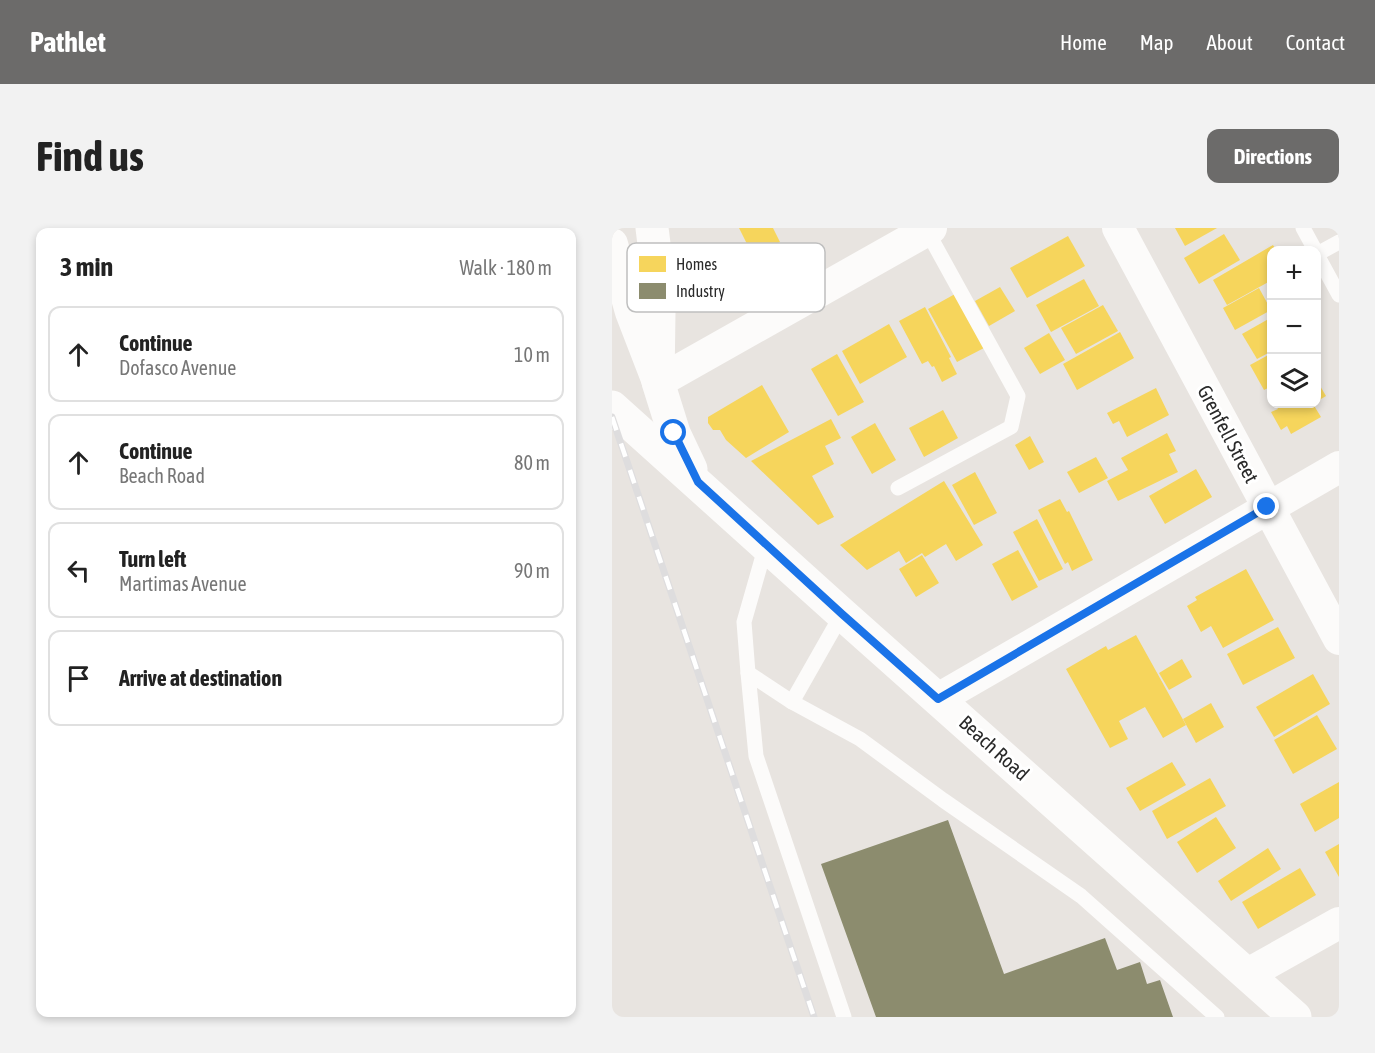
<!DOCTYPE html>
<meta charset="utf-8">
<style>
:root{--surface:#fff;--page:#f2f2f2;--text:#222;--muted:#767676;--line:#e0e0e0;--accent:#6c6b6a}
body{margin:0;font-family:"Asap Condensed",sans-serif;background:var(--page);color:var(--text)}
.controls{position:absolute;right:18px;top:18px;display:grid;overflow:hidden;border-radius:12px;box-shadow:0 3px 9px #0003}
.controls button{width:54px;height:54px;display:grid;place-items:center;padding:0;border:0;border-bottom:2px solid var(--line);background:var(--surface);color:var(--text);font:30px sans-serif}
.stop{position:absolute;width:18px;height:18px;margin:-14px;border:4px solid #1a73e8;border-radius:50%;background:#fff}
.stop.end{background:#1a73e8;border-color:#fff;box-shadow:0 2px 6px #0008}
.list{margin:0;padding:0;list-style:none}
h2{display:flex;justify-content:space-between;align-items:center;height:78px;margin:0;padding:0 24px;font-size:26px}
h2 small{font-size:20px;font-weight:400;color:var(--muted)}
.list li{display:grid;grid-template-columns:39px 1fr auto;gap:18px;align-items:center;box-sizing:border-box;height:96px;margin:0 12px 12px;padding:0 12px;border:2px solid var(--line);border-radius:12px}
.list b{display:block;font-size:22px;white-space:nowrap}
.list p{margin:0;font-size:20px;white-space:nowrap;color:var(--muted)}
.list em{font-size:20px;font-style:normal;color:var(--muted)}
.icon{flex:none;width:33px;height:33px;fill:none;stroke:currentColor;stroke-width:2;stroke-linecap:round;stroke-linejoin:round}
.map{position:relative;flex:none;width:727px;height:789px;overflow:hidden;border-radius:12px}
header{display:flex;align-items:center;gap:36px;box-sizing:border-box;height:84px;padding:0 30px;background:var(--accent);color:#fff}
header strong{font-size:28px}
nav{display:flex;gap:33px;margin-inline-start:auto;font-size:21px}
.intro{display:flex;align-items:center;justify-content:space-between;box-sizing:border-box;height:144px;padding:0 36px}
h1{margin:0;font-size:42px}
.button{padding:15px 27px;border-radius:12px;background:var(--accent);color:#fff;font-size:21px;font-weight:700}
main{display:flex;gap:36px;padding:0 36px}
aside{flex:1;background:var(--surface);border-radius:12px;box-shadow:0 3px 9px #0003}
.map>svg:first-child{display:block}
.homes{fill:#f6d55c}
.industry{fill:#8c8c6e}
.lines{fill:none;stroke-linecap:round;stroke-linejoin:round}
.lane{stroke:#fcfbfa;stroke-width:15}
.street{stroke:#fcfbfa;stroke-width:32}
.secondary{stroke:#fcfbfa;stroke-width:33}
.rail-casing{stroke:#deddde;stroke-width:7}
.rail{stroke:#fff;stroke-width:4.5;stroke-dasharray:14;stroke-linecap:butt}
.route{stroke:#1a73e8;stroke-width:8}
.labels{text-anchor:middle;stroke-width:6;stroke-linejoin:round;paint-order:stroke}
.street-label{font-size:20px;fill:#2a2a2a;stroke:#fff}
.key{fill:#fff;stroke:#bfbfbf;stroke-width:1.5}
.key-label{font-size:16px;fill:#2a2a2a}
</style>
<header>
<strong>Pathlet</strong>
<nav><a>Home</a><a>Map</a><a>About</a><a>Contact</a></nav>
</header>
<div class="intro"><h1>Find us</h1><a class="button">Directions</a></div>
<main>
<aside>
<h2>3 min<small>Walk · 180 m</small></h2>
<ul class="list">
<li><svg class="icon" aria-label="ahead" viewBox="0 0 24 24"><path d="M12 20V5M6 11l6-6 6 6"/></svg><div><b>Continue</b><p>Dofasco Avenue</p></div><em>10 m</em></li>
<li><svg class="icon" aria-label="ahead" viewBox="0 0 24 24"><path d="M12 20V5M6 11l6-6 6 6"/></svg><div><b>Continue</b><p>Beach Road</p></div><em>80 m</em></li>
<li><svg class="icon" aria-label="left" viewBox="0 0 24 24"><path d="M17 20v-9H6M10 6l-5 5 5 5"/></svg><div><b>Turn left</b><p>Martimas Avenue</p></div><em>90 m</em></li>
<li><svg class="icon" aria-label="arrive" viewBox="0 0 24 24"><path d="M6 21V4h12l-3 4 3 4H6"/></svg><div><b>Arrive at destination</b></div></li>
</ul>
</aside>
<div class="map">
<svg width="727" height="789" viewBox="0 0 727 789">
<rect width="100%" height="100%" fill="#e8e4e0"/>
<g class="homes">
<polygon points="127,0 161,0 168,14 141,28"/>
<polygon points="563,0 605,0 573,18"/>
<polygon points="612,6 628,32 587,56 572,30"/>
<polygon points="456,8 473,38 415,70 398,40"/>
<polygon points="661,17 664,22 660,22 660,52 615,77 601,52"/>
<polygon points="472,51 487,78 439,104 424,77"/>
<polygon points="388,59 403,83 377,98 363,73"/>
<polygon points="647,60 659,82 623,102 611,80"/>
<polygon points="343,66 372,120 345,134 316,81"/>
<polygon points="491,77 506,103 464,126 449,100"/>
<polygon points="313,79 339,129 337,130 345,146 330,154 322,138 320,139 316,133 310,136 287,93"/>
<polygon points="660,89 660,123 645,131 630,106"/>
<polygon points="277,96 295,129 248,156 230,123"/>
<polygon points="508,104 522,130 465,162 451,136"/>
<polygon points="437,105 453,132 428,146 412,120"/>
<polygon points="660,125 660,158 652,162 638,137"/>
<polygon points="225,126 252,174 226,188 199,141"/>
<polygon points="704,151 714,168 704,174"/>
<polygon points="150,157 177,204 134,230 114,212 108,202 101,202 96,195 96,189"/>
<polygon points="544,160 557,187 515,209 507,193 501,196 495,185"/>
<polygon points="663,176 701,176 709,189 679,206 675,198 669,202 659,184 666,181"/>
<polygon points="331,182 346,210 312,229 297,200"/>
<polygon points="219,191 229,210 213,218 222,236 200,248 222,289 206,297 139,233"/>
<polygon points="263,195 284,232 260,246 239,209"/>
<polygon points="555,205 564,223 557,226 566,244 506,273 495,253 516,242 509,230"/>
<polygon points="418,208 432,234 417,242 403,217"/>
<polygon points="484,229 496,250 467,265 455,244"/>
<polygon points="584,241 600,269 553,296 537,268"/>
<polygon points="363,244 385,285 362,297 340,257"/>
<polygon points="332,253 371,317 344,333 334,316 313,329 310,325 294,335 287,323 255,342 228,317"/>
<polygon points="448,271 455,284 457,283 481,332 460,343 456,334 453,336 426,282"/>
<polygon points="425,291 451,341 427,353 401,304"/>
<polygon points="406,322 426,359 400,373 380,336"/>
<polygon points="310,327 327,355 304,369 287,341"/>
<polygon points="634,341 662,392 611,420 599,398 589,404 575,378 585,372 583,369"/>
<polygon points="666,399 683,430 631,457 615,426"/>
<polygon points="524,407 574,497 551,510 533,479 507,493 516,511 498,520 454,441 494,418 496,422"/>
<polygon points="570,431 580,449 557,462 547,445"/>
<polygon points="701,446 718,476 662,509 644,479"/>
<polygon points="599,475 612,499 584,515 571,491"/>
<polygon points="705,487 725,521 681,546 662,512"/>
<polygon points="560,534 574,557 528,583 514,560"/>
<polygon points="598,550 614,578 555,611 540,583"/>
<polygon points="727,554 727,590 703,604 688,576"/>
<polygon points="604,589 624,620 585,645 565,614"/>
<polygon points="727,616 727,649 713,624"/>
<polygon points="656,620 669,641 619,673 606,653"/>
<polygon points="688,640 704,667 646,701 630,674"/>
</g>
<polygon class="industry" points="336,592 392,746 493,710 505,742 528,734 535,756 548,752 561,789 264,789 209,636"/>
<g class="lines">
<g class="lane">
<polyline points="691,0 703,22"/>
<polyline points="704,25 727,67"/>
<polyline points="705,26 727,14"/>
<polyline points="286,260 399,199 406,168 315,3"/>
<polyline points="136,445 132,394 154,317"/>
<polyline points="180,474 230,386"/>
<polyline points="232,789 144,528 136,445 180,474 248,511 331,572 469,668 605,789"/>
</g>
<g class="street">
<polyline points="506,0 727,411"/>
<polyline points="0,16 19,84 46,154 319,0"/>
<polyline points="326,471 727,239"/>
<polyline points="636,746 727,695"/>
</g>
<g class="secondary">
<polyline points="40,0 44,32 47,84 46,154 62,205 79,241"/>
<polyline points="0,179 230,386 683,789"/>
</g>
<defs>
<polyline id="rail" points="0,189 202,789"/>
</defs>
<use href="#rail" class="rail-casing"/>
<use href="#rail" class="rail"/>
</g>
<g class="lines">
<polyline class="route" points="62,205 86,254 230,386 326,471 655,279"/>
</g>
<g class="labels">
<g class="street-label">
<text transform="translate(616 206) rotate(62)" y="7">Grenfell Street</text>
<text transform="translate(382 520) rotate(42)" y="7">Beach Road</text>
</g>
</g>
<rect x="15" y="15" width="198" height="69" rx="9" class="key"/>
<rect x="27" y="28" width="27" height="16" fill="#f6d55c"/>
<rect x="27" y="55" width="27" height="16" fill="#8c8c6e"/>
<g class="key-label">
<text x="64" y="42">Homes</text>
<text x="64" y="69">Industry</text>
</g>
</svg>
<div class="controls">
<button>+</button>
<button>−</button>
<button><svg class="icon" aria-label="layers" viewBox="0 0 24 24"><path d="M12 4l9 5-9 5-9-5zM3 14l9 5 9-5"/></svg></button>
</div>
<div class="stop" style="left:62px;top:205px"></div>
<div class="stop end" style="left:655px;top:279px"></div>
</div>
</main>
